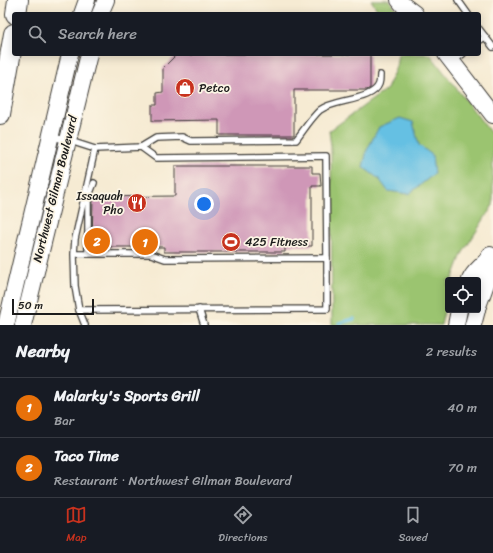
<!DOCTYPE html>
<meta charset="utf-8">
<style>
:root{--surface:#171b24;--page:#20242c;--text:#f1f3f6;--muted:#9ea1a6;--line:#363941;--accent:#c8321e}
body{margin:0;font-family:Sriracha,sans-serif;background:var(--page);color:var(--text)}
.controls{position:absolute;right:12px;bottom:12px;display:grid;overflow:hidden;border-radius:4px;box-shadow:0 2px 10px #0003}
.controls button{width:36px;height:36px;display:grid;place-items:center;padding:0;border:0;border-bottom:1px solid var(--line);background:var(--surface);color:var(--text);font:20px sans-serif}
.scale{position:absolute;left:12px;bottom:10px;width:82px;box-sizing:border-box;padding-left:4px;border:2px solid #1c1c1c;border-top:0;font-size:11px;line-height:14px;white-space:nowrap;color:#1c1c1c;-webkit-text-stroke:3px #fcf5e5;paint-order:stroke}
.you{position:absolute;left:204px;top:204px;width:14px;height:14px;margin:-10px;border:3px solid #fff;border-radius:50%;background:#1a73e8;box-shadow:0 0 0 6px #1a73e833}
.badge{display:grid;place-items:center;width:26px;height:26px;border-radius:50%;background:var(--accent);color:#fff;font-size:13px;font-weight:700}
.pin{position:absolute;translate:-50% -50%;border:2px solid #fff;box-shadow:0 1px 4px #0006}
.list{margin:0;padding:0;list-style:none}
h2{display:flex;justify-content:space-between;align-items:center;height:52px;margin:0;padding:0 16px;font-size:17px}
h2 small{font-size:13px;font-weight:400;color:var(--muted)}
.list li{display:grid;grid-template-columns:26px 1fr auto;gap:12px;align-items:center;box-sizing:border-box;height:60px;padding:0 16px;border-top:1px solid var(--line)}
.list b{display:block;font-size:15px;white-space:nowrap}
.list p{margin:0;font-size:13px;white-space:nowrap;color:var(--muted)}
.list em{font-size:13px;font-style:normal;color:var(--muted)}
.icon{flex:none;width:22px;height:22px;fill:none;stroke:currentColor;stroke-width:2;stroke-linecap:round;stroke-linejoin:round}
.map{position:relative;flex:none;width:493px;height:325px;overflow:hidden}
.search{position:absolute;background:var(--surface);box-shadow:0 2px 10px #0003;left:12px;right:12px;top:12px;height:44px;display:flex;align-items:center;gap:10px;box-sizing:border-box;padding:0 14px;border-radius:4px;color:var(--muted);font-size:15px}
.sheet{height:172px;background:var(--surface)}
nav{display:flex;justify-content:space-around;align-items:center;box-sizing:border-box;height:56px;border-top:1px solid var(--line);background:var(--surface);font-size:11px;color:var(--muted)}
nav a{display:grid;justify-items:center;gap:2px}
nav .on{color:var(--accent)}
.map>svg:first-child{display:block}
.green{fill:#9bc470;stroke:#5c7046}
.water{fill:#65c0e3;stroke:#406e80}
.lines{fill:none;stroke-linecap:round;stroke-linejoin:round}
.stream{stroke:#65c0e3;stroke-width:3.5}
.building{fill:#cf97b7}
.lane-casing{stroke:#3d3b37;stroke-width:8}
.secondary-casing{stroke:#3d3b37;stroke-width:18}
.highway-casing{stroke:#3d3b37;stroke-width:22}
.lane{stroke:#fff;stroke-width:5.5}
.secondary{stroke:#fff;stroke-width:16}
.highway{stroke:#fff;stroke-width:20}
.labels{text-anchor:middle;stroke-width:3.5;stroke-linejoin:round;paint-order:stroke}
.poi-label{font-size:12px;fill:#1c1c1c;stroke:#fcf5e5;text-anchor:start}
.street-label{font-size:12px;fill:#1c1c1c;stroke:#fcf5e5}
</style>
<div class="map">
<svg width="493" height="325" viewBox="0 0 493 325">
<rect width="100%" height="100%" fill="#fcf5e5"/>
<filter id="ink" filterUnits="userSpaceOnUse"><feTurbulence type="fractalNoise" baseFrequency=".025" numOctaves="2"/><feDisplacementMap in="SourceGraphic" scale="8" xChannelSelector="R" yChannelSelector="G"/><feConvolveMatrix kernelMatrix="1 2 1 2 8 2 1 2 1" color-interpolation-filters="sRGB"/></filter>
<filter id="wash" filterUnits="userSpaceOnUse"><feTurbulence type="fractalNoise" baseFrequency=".012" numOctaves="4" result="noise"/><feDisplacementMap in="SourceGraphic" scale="16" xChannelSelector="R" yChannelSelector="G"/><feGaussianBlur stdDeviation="0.9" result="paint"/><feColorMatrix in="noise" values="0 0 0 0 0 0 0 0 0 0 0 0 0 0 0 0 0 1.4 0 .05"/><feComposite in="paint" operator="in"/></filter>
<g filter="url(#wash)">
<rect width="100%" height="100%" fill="#f6ebd3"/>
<g class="green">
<polygon points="371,0 389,0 400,14 380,14"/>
<polygon points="398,54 430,54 493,136 493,205 462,254 452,280 448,280 448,293 441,325 332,325 331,146 329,131 387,89 396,67"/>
</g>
<polygon class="water" points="400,118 413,122 419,145 432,155 434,174 409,194 388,191 379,179 363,167 367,150 379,127"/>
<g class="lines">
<polyline class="stream" points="339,323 354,319"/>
</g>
<g id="blocks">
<g class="building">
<polygon points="192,54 370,54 370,88 367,90 294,90 294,135 219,135 219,120 152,121 152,105 157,105 157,93 163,92 163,68 176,55 192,55"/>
<polygon points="175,166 312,166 312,173 320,173 321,186 312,186 312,246 285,246 285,252 164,252 164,247 92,247 93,197 175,196"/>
</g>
</g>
</g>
<g filter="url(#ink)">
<use href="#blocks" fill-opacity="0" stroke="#3d3b37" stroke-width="1"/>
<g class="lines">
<defs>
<g id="lane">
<polyline points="458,0 468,14"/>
<polyline points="479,29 493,47"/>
<polyline points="479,41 485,37"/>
<polyline points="453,61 463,54"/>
<polyline points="51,137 67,140 95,149 141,147 156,158 326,156 327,258"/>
<path d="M141,147L156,138L182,137L191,141L296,140C303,131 312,117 320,110C334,99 373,101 379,84C380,81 380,77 380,75"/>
<polyline points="74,254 75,286 79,310 327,309 327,258 165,259 151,254 74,254 75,239 95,149"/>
<polyline points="88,254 88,198 94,183"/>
<polyline points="199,309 204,325"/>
<polyline points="79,310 85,325"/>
</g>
<g id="secondary">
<polyline points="399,0 403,5 415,14"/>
<polyline points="82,14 87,0"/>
<polyline points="100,14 106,0"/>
<polyline points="446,54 493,115"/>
<path d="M470,280C474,270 485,265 490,255"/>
<polyline points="478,306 487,281 488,260"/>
<polyline points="6,325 70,54"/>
<polyline points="23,325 89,54"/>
<polyline points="456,325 459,310"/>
<polyline points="473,325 477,310"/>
</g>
<g id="highway">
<polyline points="16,14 18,0"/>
<polyline points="0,114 14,34"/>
</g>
</defs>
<use href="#lane" class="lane-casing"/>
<use href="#secondary" class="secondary-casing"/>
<use href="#highway" class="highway-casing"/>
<use href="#lane" class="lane"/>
<use href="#secondary" class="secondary"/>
<use href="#highway" class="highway"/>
</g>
</g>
<defs>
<symbol id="shop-disc" viewBox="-11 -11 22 22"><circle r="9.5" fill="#c8321e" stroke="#fcf5e5"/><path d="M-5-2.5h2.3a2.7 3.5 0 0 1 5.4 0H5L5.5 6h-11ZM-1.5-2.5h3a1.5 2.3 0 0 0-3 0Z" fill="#fff"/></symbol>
<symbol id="restaurant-disc" viewBox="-11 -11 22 22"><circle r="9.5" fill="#c8321e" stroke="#fcf5e5"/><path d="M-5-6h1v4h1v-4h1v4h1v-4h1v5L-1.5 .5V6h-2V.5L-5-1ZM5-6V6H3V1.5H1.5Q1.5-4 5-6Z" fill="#fff"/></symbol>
<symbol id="stadium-disc" viewBox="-11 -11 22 22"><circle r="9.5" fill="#c8321e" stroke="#fcf5e5"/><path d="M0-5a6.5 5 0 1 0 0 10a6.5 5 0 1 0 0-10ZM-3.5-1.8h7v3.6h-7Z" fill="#fff"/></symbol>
</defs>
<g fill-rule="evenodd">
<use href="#shop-disc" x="174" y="77" width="22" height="22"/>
<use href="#restaurant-disc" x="126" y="192" width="22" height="22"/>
<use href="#stadium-disc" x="220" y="231" width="22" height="22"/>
</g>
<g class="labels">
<g class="poi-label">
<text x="199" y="92">Petco</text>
<text x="123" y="200" text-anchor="end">Issaquah<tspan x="123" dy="14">Pho</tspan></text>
<text x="245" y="246">425 Fitness</text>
</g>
<g class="street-label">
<text transform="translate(55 189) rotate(-76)" y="4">Northwest Gilman Boulevard</text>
</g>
</g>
</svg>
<div class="controls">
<button><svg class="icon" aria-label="locate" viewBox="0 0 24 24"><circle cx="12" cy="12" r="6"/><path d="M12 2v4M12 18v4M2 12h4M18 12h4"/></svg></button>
</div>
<div class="scale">50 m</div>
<div class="you"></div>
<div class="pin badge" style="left:145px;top:242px;background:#e8710a">1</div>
<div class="pin badge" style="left:97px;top:241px;background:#e8710a">2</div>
<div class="search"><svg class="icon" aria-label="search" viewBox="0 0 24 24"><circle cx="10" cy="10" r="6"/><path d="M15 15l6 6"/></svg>Search here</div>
</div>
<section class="sheet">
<h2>Nearby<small>2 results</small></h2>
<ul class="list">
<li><span class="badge" style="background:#e8710a">1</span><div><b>Malarky's Sports Grill</b><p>Bar</p></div><em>40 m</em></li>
<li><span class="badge" style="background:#e8710a">2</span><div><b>Taco Time</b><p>Restaurant · Northwest Gilman Boulevard</p></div><em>70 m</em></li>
</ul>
</section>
<nav>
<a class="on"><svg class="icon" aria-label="map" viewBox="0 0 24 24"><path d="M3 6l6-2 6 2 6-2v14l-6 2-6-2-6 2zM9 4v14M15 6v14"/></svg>Map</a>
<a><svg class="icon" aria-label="directions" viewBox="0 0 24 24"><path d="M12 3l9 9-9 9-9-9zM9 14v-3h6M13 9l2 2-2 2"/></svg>Directions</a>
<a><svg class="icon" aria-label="saved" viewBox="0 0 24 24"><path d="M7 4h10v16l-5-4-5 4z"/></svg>Saved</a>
</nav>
